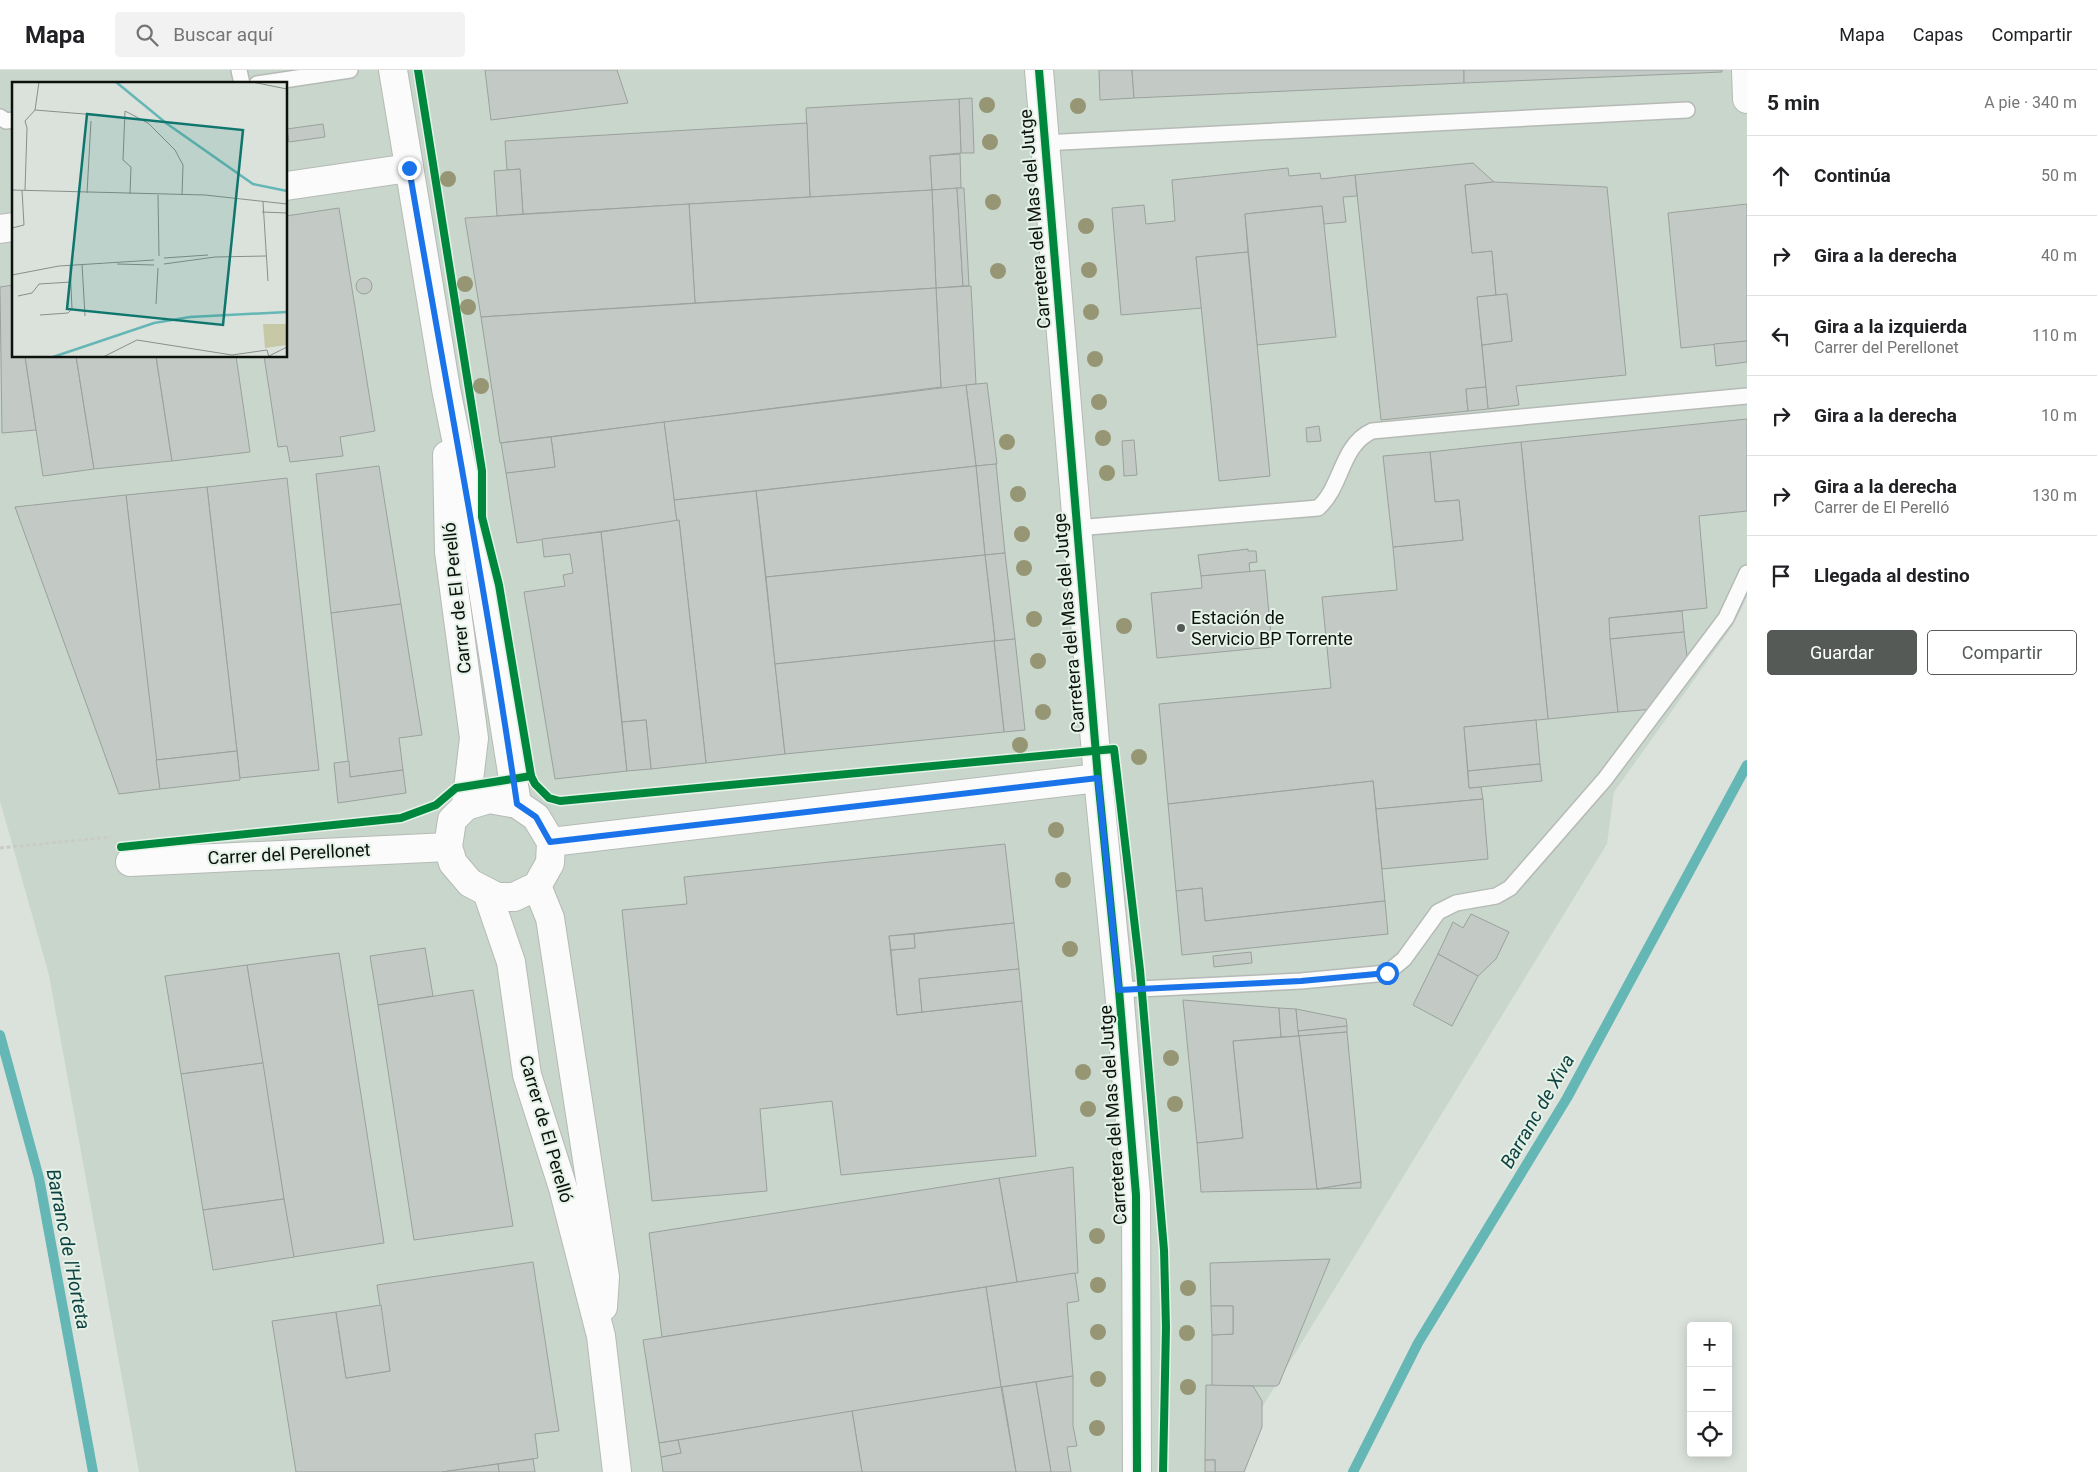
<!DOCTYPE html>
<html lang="es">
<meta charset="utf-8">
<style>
:root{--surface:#fff;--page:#f2f2f2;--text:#202124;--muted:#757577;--line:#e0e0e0;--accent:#555a56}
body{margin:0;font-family:Roboto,sans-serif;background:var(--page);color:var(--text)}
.controls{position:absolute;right:15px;bottom:15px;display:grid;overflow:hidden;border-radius:5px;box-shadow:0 2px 12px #0003}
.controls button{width:45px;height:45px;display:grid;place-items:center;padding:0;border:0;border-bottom:1px solid var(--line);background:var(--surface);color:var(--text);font:25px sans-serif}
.stop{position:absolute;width:15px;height:15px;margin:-11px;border:4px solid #1a73e8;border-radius:50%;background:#fff}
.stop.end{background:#1a73e8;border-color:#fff;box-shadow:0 1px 5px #0008}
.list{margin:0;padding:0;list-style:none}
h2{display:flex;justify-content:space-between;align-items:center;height:65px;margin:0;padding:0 20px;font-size:21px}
h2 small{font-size:16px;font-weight:400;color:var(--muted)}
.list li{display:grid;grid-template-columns:32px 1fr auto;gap:15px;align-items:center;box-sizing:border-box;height:80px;padding:0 20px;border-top:1px solid var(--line)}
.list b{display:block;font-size:19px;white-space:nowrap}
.list p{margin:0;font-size:16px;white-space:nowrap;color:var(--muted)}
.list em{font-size:16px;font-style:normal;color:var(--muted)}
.actions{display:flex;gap:10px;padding:15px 20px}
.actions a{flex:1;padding:11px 0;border:1px solid var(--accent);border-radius:5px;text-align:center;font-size:18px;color:var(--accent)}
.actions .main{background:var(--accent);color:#fff}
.icon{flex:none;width:28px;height:28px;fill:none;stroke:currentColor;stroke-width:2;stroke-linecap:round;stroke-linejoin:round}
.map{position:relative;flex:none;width:1747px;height:1402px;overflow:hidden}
header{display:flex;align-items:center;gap:30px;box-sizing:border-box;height:70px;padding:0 25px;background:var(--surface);border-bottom:1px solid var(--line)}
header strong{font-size:24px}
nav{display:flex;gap:28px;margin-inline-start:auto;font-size:18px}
.search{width:350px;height:45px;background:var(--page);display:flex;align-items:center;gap:12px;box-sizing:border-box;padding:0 18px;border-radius:5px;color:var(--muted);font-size:19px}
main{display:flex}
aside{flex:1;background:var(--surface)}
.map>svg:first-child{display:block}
.built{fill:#c9d6cb;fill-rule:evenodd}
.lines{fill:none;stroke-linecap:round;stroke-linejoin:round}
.stream{stroke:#65b7b6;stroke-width:10}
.building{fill:#c3cac6;stroke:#9ba19d}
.lane-casing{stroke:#b5bab6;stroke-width:18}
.street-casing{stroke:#b5bab6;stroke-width:30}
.secondary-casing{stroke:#b5bab6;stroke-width:30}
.path{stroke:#c9cbc9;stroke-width:3;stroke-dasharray:4 2.5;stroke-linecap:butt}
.lane{stroke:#fafbfa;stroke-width:15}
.street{stroke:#fafbfa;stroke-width:28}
.secondary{stroke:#fafbfa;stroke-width:28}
.cycleway-casing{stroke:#e5f2e7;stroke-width:11}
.cycleway{stroke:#00873e;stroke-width:8}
.tree{fill:#969674}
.route{stroke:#1a73e8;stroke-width:6}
.poi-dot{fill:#555a56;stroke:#e5f2e7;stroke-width:2}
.labels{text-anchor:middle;stroke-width:4;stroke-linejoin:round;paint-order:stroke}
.street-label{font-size:18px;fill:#0d110e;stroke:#e5f2e7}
.poi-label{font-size:18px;fill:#0d110e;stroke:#e5f2e7;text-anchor:start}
.water-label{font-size:19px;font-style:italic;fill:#0f4242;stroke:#e5f2e7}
.inset-river{fill:none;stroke:#65b7b6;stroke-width:2.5}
.inset-road{fill:none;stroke:#898e8a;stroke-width:1}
.view{fill:#0f766e;fill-opacity:0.15;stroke:#0f766e;stroke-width:2.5}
.inset-edge{fill:none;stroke:#0d110e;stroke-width:2.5}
</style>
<header>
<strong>Mapa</strong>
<div class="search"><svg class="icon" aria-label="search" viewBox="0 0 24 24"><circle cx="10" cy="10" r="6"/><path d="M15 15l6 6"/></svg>Buscar aquí</div>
<nav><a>Mapa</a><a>Capas</a><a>Compartir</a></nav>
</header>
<main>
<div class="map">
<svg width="1747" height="1402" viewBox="0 0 1747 1402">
<rect width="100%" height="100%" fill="#dbe2dc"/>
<path class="built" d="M0,0H1747V527L1734,554L1614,722L1607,774L1245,1365L1230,1402H139L49,905L0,731ZM14,14H286V286H14Z"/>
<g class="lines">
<g class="stream">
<polyline points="0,965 39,1108 93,1402"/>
<polyline points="1353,1402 1418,1273 1567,1028 1747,695"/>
</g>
</g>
<g class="building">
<polygon points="485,0 617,0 628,33 491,50"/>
<polygon points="1099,0 1132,0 1134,28 1100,30"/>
<polygon points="1132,0 1464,0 1464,13 1134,28"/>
<polygon points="1464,0 1722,0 1722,2 1464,13"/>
<polygon points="972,28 974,83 961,83 959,29"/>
<polygon points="959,29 961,83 930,86 932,120 810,127 806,38"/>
<polygon points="807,53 810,127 523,144 520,99 507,100 505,71"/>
<polygon points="323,54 325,67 289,72 287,59"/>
<polygon points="960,84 961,118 932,120 930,86"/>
<polygon points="1473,93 1494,112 1465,115 1472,183 1492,181 1496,225 1477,227 1486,317 1466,319 1468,341 1381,350 1355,105"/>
<polygon points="1288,98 1289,106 1320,103 1321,109 1355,105 1357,126 1343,127 1346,152 1324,154 1322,136 1245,144 1248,182 1196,187 1202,238 1121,245 1112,138 1144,135 1146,154 1175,151 1172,110"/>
<polygon points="520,99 523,144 497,146 494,101"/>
<polygon points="1494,112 1607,117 1626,305 1516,316 1519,335 1488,339 1482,275 1512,271 1507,224 1496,225 1492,181 1472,183 1465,115"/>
<polygon points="957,118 963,216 936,218 932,120"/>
<polygon points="957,118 964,118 969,216 963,216"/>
<polygon points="932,120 936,218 695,233 689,134"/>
<polygon points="689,134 695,233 481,247 465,148"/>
<polygon points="1747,134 1747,271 1681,278 1668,143"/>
<polygon points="1322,136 1336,267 1257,275 1245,144"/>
<polygon points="339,138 375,361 340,367 343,386 290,392 287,376 278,377 264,286 286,286 286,146"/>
<polygon points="1248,182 1270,406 1219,411 1196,187"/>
<circle cx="364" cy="216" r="8"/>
<polygon points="14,215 14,286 25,286 36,360 2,363 0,217"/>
<polygon points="971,216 976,314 941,319 936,218"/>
<polygon points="936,218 941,317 500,373 481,247"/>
<polygon points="1507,224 1512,271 1482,275 1477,227"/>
<polygon points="1747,271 1747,292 1716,296 1714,274"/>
<polygon points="25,286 76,286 94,399 43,406"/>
<polygon points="76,286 156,286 172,391 94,399"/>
<polygon points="156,286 236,286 250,382 172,391"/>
<polygon points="987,313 997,394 976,396 966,315"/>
<polygon points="966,315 976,396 674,430 664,352"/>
<polygon points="1486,317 1488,339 1468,341 1466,319"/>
<polygon points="1747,349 1747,441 1699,446 1707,538 1609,548 1618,642 1548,649 1521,372"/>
<polygon points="664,352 677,451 517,473 506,403 555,397 551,367"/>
<polygon points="1319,356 1321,371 1307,372 1306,358"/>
<polygon points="551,367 555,397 506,403 501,373"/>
<polygon points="1134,370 1137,405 1124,406 1122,371"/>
<polygon points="1521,372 1548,649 1464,657 1469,718 1481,717 1483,729 1376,739 1373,711 1168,734 1159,634 1331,618 1322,527 1397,520 1393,477 1463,470 1459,430 1435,432 1430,382"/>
<polygon points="1430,382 1435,432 1459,430 1463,470 1393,477 1383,386"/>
<polygon points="996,394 1005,483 985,485 976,396"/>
<polygon points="379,396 401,534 331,543 316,404"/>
<polygon points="976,396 985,485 766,507 756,421"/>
<polygon points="287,408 319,700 240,708 207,417"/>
<polygon points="207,417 237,681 156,690 126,425"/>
<polygon points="756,421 785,684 706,693 679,450 677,451 674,430"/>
<polygon points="126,425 160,719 119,724 15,437"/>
<polygon points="679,450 706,693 651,699 646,650 622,652 601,462"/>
<polygon points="601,462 627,701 555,709 524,522 565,516 563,505 573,503 570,484 544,487 542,469"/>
<polygon points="1248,479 1248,481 1256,481 1257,492 1249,493 1250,502 1201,506 1198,485"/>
<polygon points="1005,483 1015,569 995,571 985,485"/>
<polygon points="985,485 995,571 775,594 766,507"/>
<polygon points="1265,500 1272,577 1157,588 1151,523 1202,518 1201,506"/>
<polygon points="401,534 422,665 399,668 403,700 350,707 331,543"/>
<polygon points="1682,541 1684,562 1610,569 1609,548"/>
<polygon points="1684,562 1688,594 1654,639 1618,642 1610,569"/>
<polygon points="1015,569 1025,660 1004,662 994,571"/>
<polygon points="994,571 1004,662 785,684 775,594"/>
<polygon points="646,650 651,699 627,701 622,652"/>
<polygon points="1536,650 1540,694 1468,701 1464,657"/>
<polygon points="237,681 240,710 160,719 156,690"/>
<polygon points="349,691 350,707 403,700 406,723 338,733 334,693"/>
<polygon points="1540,694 1542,711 1469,718 1468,701"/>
<polygon points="1373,711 1385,831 1205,851 1202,818 1176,821 1168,734"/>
<polygon points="1483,729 1488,789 1382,799 1376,739"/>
<polygon points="1005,774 1014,853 889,866 897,945 1022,931 1036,1086 841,1105 832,1031 760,1039 767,1121 652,1131 622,840 687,834 684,807"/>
<polygon points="1202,818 1205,851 1385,831 1388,864 1182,885 1176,821"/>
<polygon points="1471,844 1509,862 1496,889 1478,906 1438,884 1453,852 1463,858"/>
<polygon points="1014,853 1019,899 919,909 922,942 897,945 891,880 915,878 914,864"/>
<polygon points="914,864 915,878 891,880 889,866"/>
<polygon points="425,878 433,926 378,935 370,886"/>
<polygon points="1251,882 1252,893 1214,897 1213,886"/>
<polygon points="339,883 384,1173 293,1187 247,895"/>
<polygon points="1438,884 1478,906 1452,956 1413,935"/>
<polygon points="247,895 263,993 181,1004 165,906"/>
<polygon points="1019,899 1022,931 922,942 919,909"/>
<polygon points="473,920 513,1156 414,1170 378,935"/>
<polygon points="1183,930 1279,938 1281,967 1233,971 1243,1068 1197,1073"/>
<polygon points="1279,938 1296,939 1299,966 1281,967"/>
<polygon points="1296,939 1346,949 1347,956 1298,961"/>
<polygon points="1347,956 1347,962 1299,966 1298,961"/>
<polygon points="1347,962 1361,1112 1317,1119 1299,966"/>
<polygon points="1299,966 1317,1119 1201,1122 1197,1073 1243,1068 1233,971"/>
<polygon points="263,993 284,1129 203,1140 181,1004"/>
<polygon points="1073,1097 1078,1203 1017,1212 999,1108"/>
<polygon points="999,1108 1017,1212 662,1267 649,1163"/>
<polygon points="1361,1112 1361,1118 1317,1119"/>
<polygon points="284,1129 294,1187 213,1200 203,1140"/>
<polygon points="1330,1189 1279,1314 1277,1316 1212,1316 1212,1265 1233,1264 1233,1236 1211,1236 1210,1193"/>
<polygon points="533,1192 559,1361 535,1364 538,1388 442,1402 296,1402 272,1251 336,1242 346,1308 390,1301 377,1215"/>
<polygon points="1075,1203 1079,1231 1067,1233 1073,1306 1001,1317 986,1217"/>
<polygon points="986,1217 1001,1317 659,1373 643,1270"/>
<polygon points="381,1235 390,1301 346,1308 336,1242"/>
<polygon points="1211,1236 1233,1236 1233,1264 1212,1265"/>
<polygon points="1073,1306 1073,1356 1077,1376 1067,1377 1071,1402 1051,1402 1036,1312"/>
<polygon points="1036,1312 1051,1402 1016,1402 1002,1317"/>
<polygon points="1206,1315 1253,1316 1262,1331 1262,1357 1244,1402 1215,1402 1215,1390 1205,1390"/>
<polygon points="1001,1317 1016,1402 862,1402 852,1341"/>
<polygon points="852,1341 862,1402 663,1402 661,1387 681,1383 678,1370"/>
<polygon points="678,1370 681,1383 661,1387 659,1373"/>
<polygon points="533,1389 535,1402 499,1402 498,1394"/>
<rect x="1205" y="1390" width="10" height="12"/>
<polygon points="498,1394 499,1402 442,1402"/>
</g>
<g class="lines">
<defs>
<g id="lane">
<polyline points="239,0 242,14"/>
<polyline points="257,14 350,0"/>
<polyline points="0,47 6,51 14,50"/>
<polyline points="1043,73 1687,40"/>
<path d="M1076,458L1318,438C1343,416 1340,376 1372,361L1747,326"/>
<polyline points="1119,920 1301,911 1387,903 1404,889 1438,842 1456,833 1496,826 1510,818 1605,709 1726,548 1747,503"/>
</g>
<g id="street">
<polyline points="393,0 446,319 469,433 517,734"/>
<polyline points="1746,0 1747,29"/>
<polyline points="286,116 409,98"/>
<polyline points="0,159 14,157"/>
<polyline points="447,385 449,482 474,668 466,736"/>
<polygon points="489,729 517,734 536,747 551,772 550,793 537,816 514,827 497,827 470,813 453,793 448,777 452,750 466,736"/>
<polyline points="551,772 1098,708"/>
<polyline points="130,792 448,777"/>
<polyline points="537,816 550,848 605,1207 603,1237"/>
<polyline points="487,822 511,892 527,1005 563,1118 601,1266 617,1402"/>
</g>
<polyline id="secondary" points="1039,0 1098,708 1119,920 1136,1125 1137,1402"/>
</defs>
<use href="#lane" class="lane-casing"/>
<use href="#street" class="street-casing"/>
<use href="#secondary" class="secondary-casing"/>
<polyline class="path" points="0,778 111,767"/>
<use href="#lane" class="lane"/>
<use href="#street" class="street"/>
<use href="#secondary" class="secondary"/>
<defs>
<g id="cycleway">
<polyline points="418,0 482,401 482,447 499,515 531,706 535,714 549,728 560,731 1114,679 1140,900 1164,1180 1166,1257 1163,1402"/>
<polyline points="1039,0 1098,708 1119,920 1136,1125 1137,1402"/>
<polyline points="121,777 401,748 436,735 456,718 531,706"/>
</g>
</defs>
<use href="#cycleway" class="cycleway-casing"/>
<use href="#cycleway" class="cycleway"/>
</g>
<g class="tree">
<circle cx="987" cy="35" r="8"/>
<circle cx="1078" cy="36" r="8"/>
<circle cx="990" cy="72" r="8"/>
<circle cx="448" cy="109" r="8"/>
<circle cx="993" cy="132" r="8"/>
<circle cx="1086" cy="156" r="8"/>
<circle cx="1089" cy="200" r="8"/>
<circle cx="998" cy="201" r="8"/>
<circle cx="465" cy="214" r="8"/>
<circle cx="468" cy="237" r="8"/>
<circle cx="1091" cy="242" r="8"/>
<circle cx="1095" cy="289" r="8"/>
<circle cx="481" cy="316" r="8"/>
<circle cx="1099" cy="332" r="8"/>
<circle cx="1103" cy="368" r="8"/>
<circle cx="1007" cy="372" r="8"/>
<circle cx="1107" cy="403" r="8"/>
<circle cx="1018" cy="424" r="8"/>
<circle cx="1022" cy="464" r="8"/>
<circle cx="1024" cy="498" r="8"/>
<circle cx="1034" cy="549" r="8"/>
<circle cx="1124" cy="556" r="8"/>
<circle cx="1038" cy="591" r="8"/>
<circle cx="1043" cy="642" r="8"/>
<circle cx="1020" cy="675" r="8"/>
<circle cx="1139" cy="687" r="8"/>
<circle cx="1056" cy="760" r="8"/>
<circle cx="1063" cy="810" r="8"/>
<circle cx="1070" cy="879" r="8"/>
<circle cx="1171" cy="988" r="8"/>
<circle cx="1083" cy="1002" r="8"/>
<circle cx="1175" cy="1034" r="8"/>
<circle cx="1088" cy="1039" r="8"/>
<circle cx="1097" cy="1166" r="8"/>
<circle cx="1098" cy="1215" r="8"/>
<circle cx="1188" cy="1218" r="8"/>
<circle cx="1098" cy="1262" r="8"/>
<circle cx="1187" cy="1263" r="8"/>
<circle cx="1098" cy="1309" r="8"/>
<circle cx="1188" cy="1317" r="8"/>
<circle cx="1097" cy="1358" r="8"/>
</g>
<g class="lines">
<path class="route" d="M409,98C445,310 486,521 517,734L536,747L550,772L1098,708L1119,920L1301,911L1387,903"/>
</g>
<circle class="poi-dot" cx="1181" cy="558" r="5"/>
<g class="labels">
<g class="street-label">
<text transform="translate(1035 149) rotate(-95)" y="6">Carretera del Mas del Jutge</text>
<text transform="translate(457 528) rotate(-96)" y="6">Carrer de El Perelló</text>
<text transform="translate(1069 553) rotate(-95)" y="6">Carretera del Mas del Jutge</text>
<text transform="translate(289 784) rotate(-3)" y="6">Carrer del Perellonet</text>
<text transform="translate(1113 1045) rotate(-94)" y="6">Carretera del Mas del Jutge</text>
<text transform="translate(546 1059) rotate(74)" y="6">Carrer de El Perelló</text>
</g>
<g class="poi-label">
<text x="1191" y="554">Estación de<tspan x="1191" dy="21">Servicio BP Torrente</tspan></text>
</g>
<g class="water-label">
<text transform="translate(1537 1041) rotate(-60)" y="7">Barranc de Xiva</text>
<text transform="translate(69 1179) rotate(79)" y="7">Barranc de l'Horteta</text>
</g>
</g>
<g transform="translate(12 12)">
<rect width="275" height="275" fill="#dbe2dc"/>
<path d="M251,242H275V263L253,266Z" fill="#c7c8a6"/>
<path class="inset-river" d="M104,0L154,41L241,102L275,109M41,275L142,241L178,235L275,230"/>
<path class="inset-road" d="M240,0L275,7M23,28L85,33M0,108L193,113L275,122M13,108L15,46L13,39L23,28L27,0M75,111L79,39M118,112L119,85L111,78L113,29L136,41L163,68L171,83L170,113M146,113L147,174M251,120L256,199M250,130L275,131M0,146L12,143L10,108M152,176L196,173M70,182L73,234M105,182L142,183M152,182L203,175L254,174M0,193L47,184L142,178M6,214L20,211L27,202L59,200M144,222L146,186M28,233L56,231L60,227L58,183M91,275L125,258L220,273L255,268L257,275M255,275L275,265"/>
<path class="view" d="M75,32L231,48L211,243L55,227Z"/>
<rect width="275" height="275" class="inset-edge"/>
</g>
</svg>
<div class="controls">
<button>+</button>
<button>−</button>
<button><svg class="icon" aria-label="locate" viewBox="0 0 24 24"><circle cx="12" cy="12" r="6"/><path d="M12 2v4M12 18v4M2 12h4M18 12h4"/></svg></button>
</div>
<div class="stop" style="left:1387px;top:903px"></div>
<div class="stop end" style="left:409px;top:98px"></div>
</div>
<aside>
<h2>5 min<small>A pie · 340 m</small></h2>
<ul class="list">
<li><svg class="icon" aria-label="ahead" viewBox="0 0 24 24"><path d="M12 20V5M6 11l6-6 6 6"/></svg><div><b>Continúa</b></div><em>50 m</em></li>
<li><svg class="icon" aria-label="right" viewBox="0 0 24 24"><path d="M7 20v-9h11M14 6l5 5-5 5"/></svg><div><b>Gira a la derecha</b></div><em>40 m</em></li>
<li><svg class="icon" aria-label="left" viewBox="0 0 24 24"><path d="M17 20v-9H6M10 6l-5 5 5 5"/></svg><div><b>Gira a la izquierda</b><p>Carrer del Perellonet</p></div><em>110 m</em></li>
<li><svg class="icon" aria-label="right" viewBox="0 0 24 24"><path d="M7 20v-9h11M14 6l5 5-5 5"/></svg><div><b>Gira a la derecha</b></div><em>10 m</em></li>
<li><svg class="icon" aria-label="right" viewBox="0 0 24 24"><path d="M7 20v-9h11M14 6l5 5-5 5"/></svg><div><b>Gira a la derecha</b><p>Carrer de El Perelló</p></div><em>130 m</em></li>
<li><svg class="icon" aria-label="arrive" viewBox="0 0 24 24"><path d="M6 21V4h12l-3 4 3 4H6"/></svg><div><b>Llegada al destino</b></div></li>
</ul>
<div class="actions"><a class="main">Guardar</a><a>Compartir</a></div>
</aside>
</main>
